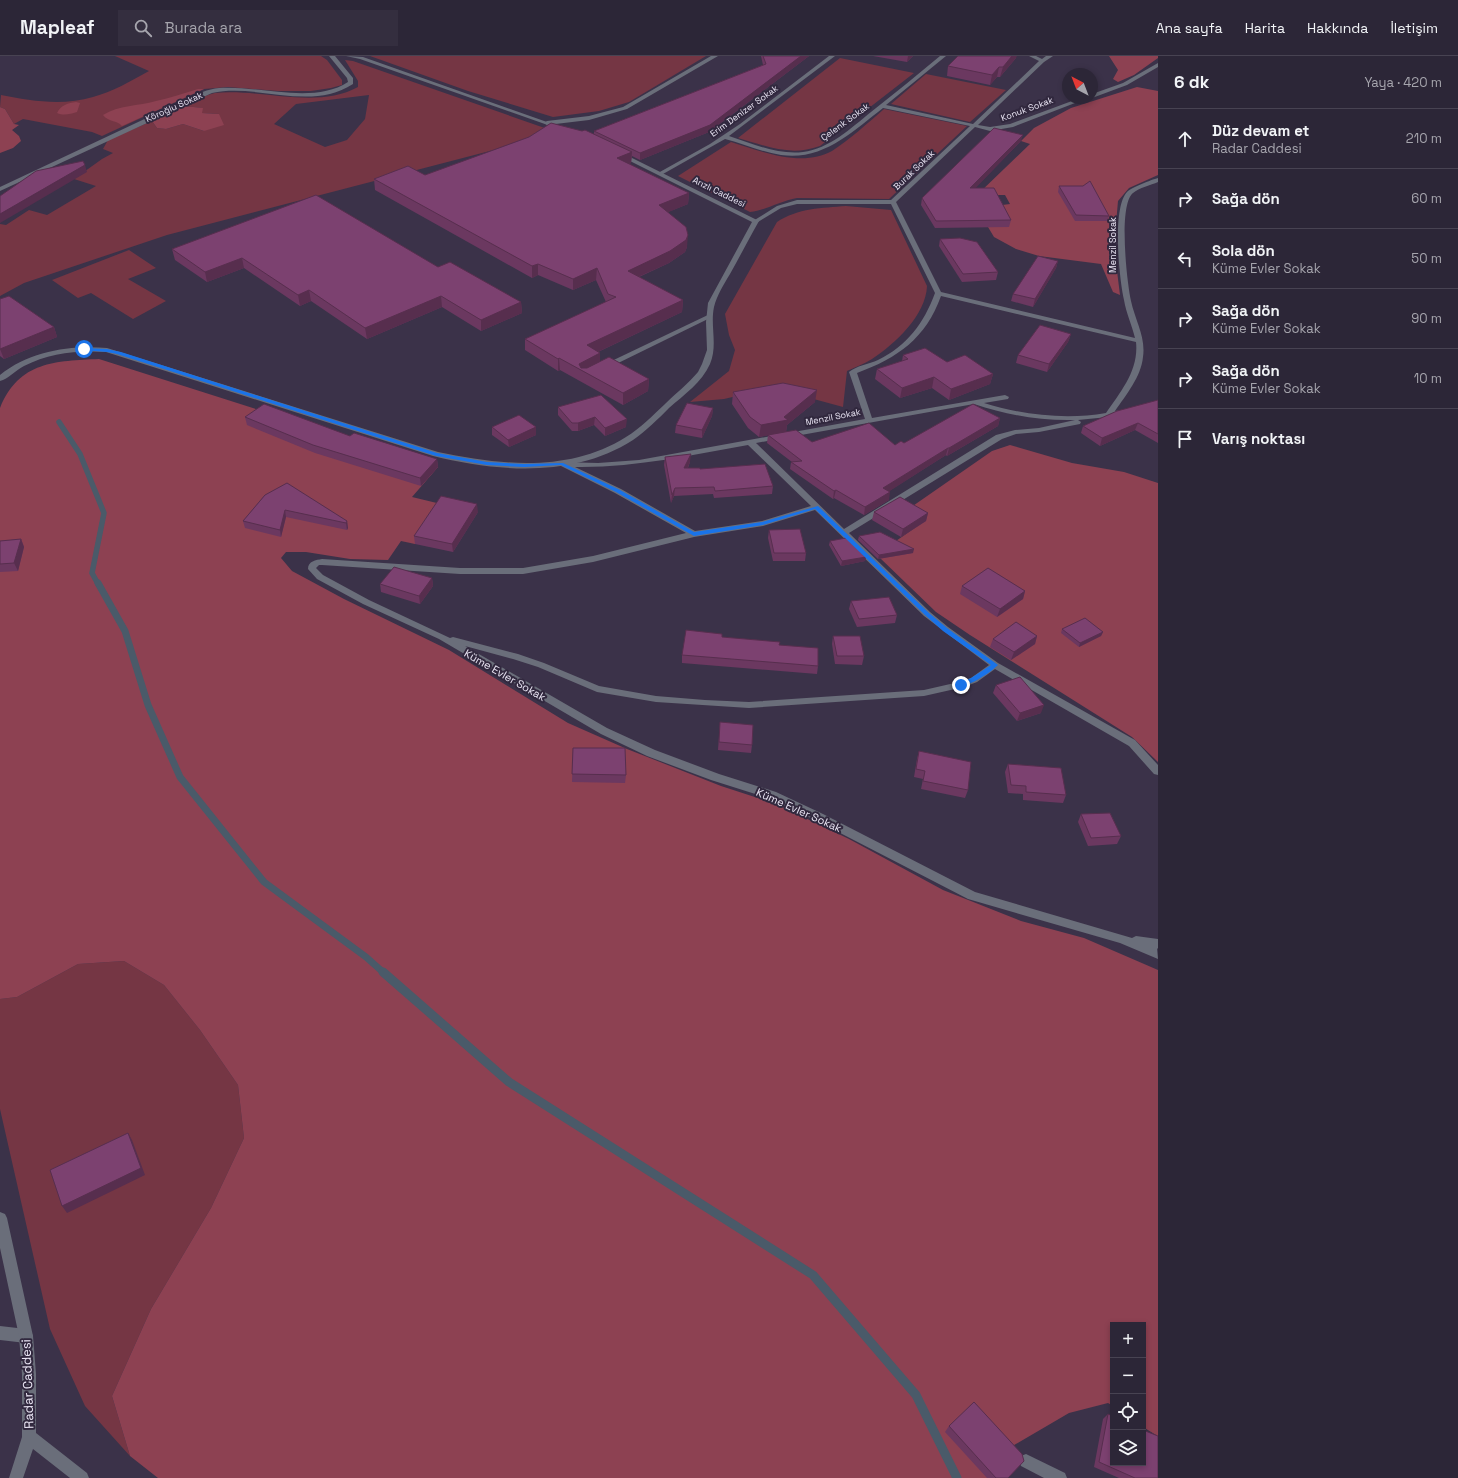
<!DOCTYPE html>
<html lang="tr">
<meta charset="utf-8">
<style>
:root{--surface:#2c2637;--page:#342e3f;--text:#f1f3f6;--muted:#a6a5ad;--line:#484352}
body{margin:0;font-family:"Space Grotesk",sans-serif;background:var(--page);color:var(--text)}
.controls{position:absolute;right:12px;bottom:12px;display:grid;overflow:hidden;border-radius:0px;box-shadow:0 2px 6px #0003}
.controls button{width:36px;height:36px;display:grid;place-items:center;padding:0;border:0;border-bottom:1px solid var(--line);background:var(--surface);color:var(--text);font:20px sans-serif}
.compass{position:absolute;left:1062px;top:12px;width:36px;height:36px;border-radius:50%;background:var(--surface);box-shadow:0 2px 6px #0003;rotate:318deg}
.stop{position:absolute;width:12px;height:12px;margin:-9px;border:3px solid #1a73e8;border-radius:50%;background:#fff}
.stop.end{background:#1a73e8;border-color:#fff;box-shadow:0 1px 4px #0008}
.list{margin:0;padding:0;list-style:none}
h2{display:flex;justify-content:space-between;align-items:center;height:52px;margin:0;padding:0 16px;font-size:17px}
h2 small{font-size:13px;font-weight:400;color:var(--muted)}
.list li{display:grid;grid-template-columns:26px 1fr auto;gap:12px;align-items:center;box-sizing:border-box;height:60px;padding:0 16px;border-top:1px solid var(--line)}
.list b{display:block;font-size:15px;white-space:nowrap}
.list p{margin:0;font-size:13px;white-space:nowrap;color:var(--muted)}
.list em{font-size:13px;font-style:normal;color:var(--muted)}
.icon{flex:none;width:22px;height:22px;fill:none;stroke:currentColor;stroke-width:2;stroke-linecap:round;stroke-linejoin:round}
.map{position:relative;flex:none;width:1158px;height:1422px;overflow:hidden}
header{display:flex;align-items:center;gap:24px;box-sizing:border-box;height:56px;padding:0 20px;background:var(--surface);border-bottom:1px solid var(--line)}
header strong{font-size:19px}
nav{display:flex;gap:22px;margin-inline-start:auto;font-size:14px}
.search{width:280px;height:36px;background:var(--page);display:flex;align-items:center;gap:10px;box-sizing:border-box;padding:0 14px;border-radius:0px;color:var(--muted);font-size:15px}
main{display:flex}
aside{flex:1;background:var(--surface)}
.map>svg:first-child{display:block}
.green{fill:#753644;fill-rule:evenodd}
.forest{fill:#8d4152}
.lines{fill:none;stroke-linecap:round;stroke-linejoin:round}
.stream-far2{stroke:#4a5a69;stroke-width:5.5}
.stream-far1{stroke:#4a5a69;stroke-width:7}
.stream{stroke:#4a5a69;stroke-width:9}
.minor{fill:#6a6e7a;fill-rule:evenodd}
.tertiary{fill:#6a6e7a;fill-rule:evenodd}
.wall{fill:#6b3860}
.shaded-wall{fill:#572e4e}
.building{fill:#7c4170;stroke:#572e4e}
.route{fill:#1a73e8}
.labels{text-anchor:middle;stroke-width:4;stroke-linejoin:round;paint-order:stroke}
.far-street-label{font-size:9px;fill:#eae5f4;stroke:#31283e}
.street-label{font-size:11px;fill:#eae5f4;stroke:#31283e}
.near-street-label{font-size:13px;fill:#eae5f4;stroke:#31283e}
</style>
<header>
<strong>Mapleaf</strong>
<div class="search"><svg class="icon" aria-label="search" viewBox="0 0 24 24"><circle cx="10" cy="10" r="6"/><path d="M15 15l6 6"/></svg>Burada ara</div>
<nav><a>Ana sayfa</a><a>Harita</a><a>Hakkında</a><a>İletişim</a></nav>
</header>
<main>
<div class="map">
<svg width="1158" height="1422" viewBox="0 0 1158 1422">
<rect width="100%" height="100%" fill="#3b3249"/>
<g class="green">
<path d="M115,0H321L327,4L342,24V29L331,32L311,35H278L228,31L204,33L102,80L92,76L23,63L14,68L5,53L0,51L1,39C30,45 63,50 93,41C112,36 131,25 149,15Z"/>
<polygon points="370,0 706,0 629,46 599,55 553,61 468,35"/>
<path d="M840,2L914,17L820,90C790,101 767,90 738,82Z"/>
<path d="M345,4L353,5L559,77L167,179L24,227L0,240V168L6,169L29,154L47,159L96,130L74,123L102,103L113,97L103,93L108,84L152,65L157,72L166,73L183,68L204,75L219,58L202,57V52L184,50C194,46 205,39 215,37C260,32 316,54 358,31V25ZM369,39L365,63L347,84L325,91L274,68L296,48Z"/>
<polygon points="926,18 1006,34 970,66 891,48"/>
<path d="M884,53L967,70L889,143L797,142C780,145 767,154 750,156L678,120L731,86C760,95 802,112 832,95C848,85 869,66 884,53Z"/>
<path d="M846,150L891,154L927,230C926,259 895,288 872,303C864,308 855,311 847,315L843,351L788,336L758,335L724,343L690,346L729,315L735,294L729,279L725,258L777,166C798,152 822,152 846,150Z"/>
<polygon points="129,194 156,212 128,223 166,245 133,263 91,237 78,242 52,224"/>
<polygon points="124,905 164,929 200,974 238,1029 244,1082 211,1152 151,1253 112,1340 130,1400 85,1350 50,1273 0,1053 0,943 17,941 78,908"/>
</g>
<g class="forest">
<polygon points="1109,0 1158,0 1158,2 1134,19 1118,26 1113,23 1118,14"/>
<polygon points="1137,31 1158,35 1158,119 1129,132 1118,145 1114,191 1120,239 1113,236 1101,208 1039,200 1016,193 994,181 988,171 1009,170 994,150 1010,148 1005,139 977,139 1030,88 1021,85 1034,72 1071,52"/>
<path d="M198,33H204L122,70C117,64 108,66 103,59C119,49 138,50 156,45C170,42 184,37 198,33Z"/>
<path d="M76,46L80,47L77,56C70,58 64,60 57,57C61,49 68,47 76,46Z"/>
<polygon points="184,50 203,52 202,57 219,58 224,69 204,75 183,68 166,73 157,72 152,65"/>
<polygon points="0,51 5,53 14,68 19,69 12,74 19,80 21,85 13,92 0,97"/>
<path d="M99,303L438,411L412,441L441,448L415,488L401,485L388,504L350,503L306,496H286L281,502L292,515L344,543L449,594L568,667L627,693L721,730L776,748L849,783L943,834L1021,865L1084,882L1158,914V1384L1156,1379L1143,1371V1269H1113V1350L1108,1347L1069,1357L1009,1392L1002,1422H158L130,1400L112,1340L151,1253L211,1152L244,1082L238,1029L200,974L164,929L124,905L78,908L17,941L0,943V352C19,305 56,305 99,303Z"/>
<polygon points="1010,389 1072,407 1124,416 1158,427 1158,706 1132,681 970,579 936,556 880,502 893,487 925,465 907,454 992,395"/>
</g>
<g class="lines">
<polyline class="stream-far2" points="59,366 80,398 104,457 92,517 98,528"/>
<polyline class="stream-far1" points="98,527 125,575 148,649 180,721 264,826 366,901 384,917"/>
<polyline class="stream" points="383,916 509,1026 813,1219 916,1339 957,1422"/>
<g class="minor">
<path d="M329,0H335L353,22V28C310,56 258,27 212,37L0,135V131L187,43C197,38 208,33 219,32C259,29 313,49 348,26L347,22Z"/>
<polygon points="711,0 718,0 627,53 589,64 547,69 544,67 547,65 589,60 623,51"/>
<path d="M829,0H835L729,80C753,88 778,99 803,96C829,93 851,72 871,56C894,38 917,19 940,0H946L886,49L973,68L1039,5L1029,0H1036L1042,3L1046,0H1053L1044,6L978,69L990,71L1010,68L1080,42H1088L1013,71L990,75L975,71L896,146L941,236L1135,282C1132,269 1126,257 1124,244C1119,222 1112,152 1127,136C1132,131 1151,124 1158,122V126C1151,129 1139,132 1133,137C1118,149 1127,227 1131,245C1135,264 1146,281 1143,301C1141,321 1126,339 1115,355L1124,354V358L1108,361L1078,364L1081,366L1080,368L1039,376L1016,378L1002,383L849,477L930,556L948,571L998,607L1135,684L1158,709V719L1154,718L1129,690L995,613L977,626L964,631L924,640L749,652L656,646L597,636L538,611L513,603L465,590L607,672L655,694L719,718L776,736L823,758L975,836L1132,882L1136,880L1158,883V893L1157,892L1158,903L1120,887L968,843L815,764L768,742L711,724L647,700L601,678L439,583L363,548L317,523L308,513C308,505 316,504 322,503L460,512H523L593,500L686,477L615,437L557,408L561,406L598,407L639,404L865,363L849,316C856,310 869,308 878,304C907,290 924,267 935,237L891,148H797L781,152L758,166L753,165L777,150L797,144H891L970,70L883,52C852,76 823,105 781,99C762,96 744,88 725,83L663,118L658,117L710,88L740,68ZM941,240L1136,286C1139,314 1121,335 1106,357C1066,364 1023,359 984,347L1008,343L1009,341L1005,339L872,362L857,317C898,302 926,282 941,240ZM974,348C1007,359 1040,365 1075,364L1039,372L1015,374L996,379L844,473L756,387ZM748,389L811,450L762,465L695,475L621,433L575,411C634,412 691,399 748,389ZM815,454L924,560L989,609L971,622L959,626L924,634L749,646L705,644L656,640L599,630L544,607L518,598L453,581L450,582L369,544L323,519L316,512L319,509H322L460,518H523L593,506L694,481L763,470Z"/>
<polygon points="1158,7 1158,11 1127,29 1092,42 1092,38 1123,27"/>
<polygon points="710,258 712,259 712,261 606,313 603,313 599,311"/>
<polygon points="0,1270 26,1273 31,1275 33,1280 31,1285 26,1287 0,1284"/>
<polygon points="1026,1398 1065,1417 1067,1422 1044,1422 1021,1410 1019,1405 1021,1400"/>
</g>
<g class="tertiary">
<polygon points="346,0 363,1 564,72 559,73 360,3"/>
<path d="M618,97H622L759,165C749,183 740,200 730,218C724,228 717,239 714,251C710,270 718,289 710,308C702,326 684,339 669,352C658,363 646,375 633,384C574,422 498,416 433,400L106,296C78,294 49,297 24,310C16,314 8,323 0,325V319C30,295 70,289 107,292L438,396C501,409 569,417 626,381C641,372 653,359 665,348C676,337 688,328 698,316L702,308L707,294L706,266L708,247L752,166L618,99Z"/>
<polygon points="0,1156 5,1158 7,1162 33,1280 36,1318 36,1377 87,1417 89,1422 70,1422 33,1393 23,1422 9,1422 22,1381 22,1318 19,1280 0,1192"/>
</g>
</g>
<g class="wall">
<polygon points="761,0 809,0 709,76 640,104 632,100 631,107 629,108 689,137 688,148 668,156 687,191 685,196 669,207 639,221 683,244 682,256 598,296 600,297 600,305 649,323 648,335 623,349 560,314 558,315 525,294 525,283 606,246 596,224 573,234 538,219 532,222 375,134 374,123 425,119 594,78 594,75 763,9"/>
<polygon points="873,0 913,0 907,6"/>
<polygon points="1016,2 1000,21 997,21 990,29 947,20 948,10"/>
<polygon points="1021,85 975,132 1011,164 1009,171 935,172 921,149 922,142"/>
<polygon points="1059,130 1083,130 1109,160 1107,165 1075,165 1058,136"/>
<polygon points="940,183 998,216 996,224 962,226 939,190"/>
<polygon points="172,193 438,211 521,246 522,257 481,275 442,251 367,283 311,245 300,250 244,212 207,226 175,204"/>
<polygon points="1058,205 1056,212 1033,251 1011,245 1013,238"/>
<polygon points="0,243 54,271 57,281 4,303 0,300"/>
<polygon points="1071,278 1068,286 1047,316 1016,307 1018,299"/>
<polygon points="903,299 947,306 993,318 990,328 949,344 932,332 900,342 875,323 877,313 902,305"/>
<polygon points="733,336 815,346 787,369 786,376 812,386 895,389 1000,362 998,370 947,400 946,399 889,435 889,444 864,459 834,442 833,443 790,413 791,406 792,406 767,387 768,379 759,381 748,372 732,348"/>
<polygon points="1158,344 1158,387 1135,374 1100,390 1081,377 1083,370"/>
<polygon points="558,351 626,371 605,380 594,369 578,375 572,375 558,359"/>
<polygon points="713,352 712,360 702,382 675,377 676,369"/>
<polygon points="245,361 350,380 437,403 438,411 421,430 315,397 247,369"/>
<polygon points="492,371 536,379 509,391 492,379"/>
<polygon points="665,401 690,406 688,412 700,413 773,430 772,438 714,442 713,438 674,440 671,447 664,409"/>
<polygon points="265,439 347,465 348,472 347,474 286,461 281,481 245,472 243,465"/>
<polygon points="478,456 453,496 415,488 414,480"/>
<polygon points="874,456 928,457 926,465 901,481 872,464"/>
<polygon points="769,474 806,497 805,505 773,505 768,482"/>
<polygon points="859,480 913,497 878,503 858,484"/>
<polygon points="21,483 24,491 18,515 0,516 0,485"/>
<polygon points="830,485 866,501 865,505 841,510 829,489"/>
<polygon points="432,522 433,530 420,548 381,536 380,528"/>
<polygon points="962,530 1025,535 1023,543 997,561 960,538"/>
<polygon points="851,545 897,559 895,567 857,571 849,553"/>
<polygon points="1062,573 1103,576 1101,580 1079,591 1061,577"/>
<polygon points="833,580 864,600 862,609 835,608 832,588"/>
<polygon points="1037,580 1035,588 1011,604 990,591 993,583"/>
<polygon points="722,581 779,589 818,610 817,618 682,607 682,599"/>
<polygon points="996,629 1041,657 1017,665 993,637"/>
<polygon points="720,666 752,689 751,697 718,694"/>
<polygon points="573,692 626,719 625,727 572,726"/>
<polygon points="919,695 968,734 965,742 921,733 923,723 914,721 917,703"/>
<polygon points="1008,708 1066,739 1063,747 1023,744 1023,738 1008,737 1005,716"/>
<polygon points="1081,758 1121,780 1117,788 1088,790 1078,766"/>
<polygon points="1108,1358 1158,1422 1119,1422 1094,1411 1103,1363"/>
<polygon points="949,1370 1008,1422 987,1422 945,1376"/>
</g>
<g class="shaded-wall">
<polygon points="801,0 809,0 709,76 640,104 640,97"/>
<polygon points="908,0 913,0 907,6"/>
<polygon points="1012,0 1017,0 1016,2 1000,21 1003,11"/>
<polygon points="999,11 997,21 990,29 992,19"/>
<polygon points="1023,79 1021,85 969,139 970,132"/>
<polygon points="632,96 631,107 616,113 617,102"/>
<polygon points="85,109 87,116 0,167 0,158"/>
<polygon points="689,137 688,148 659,160 659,149"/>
<polygon points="688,179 687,191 685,196 669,207 627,226 628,215"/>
<polygon points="242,202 244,212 207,226 205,216"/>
<polygon points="1058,205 1056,212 1033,251 1035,243"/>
<polygon points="538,208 538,219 532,222 532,210"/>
<polygon points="597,212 596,224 573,234 573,223"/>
<polygon points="309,234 311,245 300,250 298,239"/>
<polygon points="441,240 442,251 367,283 365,272"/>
<polygon points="683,244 682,256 587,301 587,289"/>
<polygon points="521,246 522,257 481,275 481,264"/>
<polygon points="54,271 57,281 4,303 0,293"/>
<polygon points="1071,278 1068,286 1047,316 1049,308"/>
<polygon points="600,297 600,309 585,316 579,313 579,308"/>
<polygon points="559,302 560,314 558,315 558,303"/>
<polygon points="993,318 990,328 949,344 951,333"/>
<polygon points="934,321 932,332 900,342 902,332"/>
<polygon points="649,323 648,335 623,349 623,337"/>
<polygon points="817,334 815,346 787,369 786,376 759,381 761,369 784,361"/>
<polygon points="713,352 712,360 702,382 702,374"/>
<polygon points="595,361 594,369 578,375 578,367"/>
<polygon points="1000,362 998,370 947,400 949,392"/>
<polygon points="627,363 626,371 605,380 605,372"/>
<polygon points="1138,367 1135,374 1100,390 1102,382"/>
<polygon points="536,371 536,379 509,391 508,384"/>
<polygon points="948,392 946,399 882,440 883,432"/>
<polygon points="691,398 690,406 684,420 684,412"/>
<polygon points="437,403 438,411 421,430 420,422"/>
<polygon points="675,432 674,440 671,447 672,439"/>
<polygon points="836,434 834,442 833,443 834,435"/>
<polygon points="890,436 889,444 864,459 865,451"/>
<polygon points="477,448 478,456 453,496 452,488"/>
<polygon points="285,454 286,461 281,481 280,474"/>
<polygon points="928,457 926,465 901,481 903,473"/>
<polygon points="347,465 348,472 347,474 346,467"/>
<polygon points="21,483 24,491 18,515 14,507"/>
<polygon points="914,493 913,497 878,503 879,499"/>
<polygon points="866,501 865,505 841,510 842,505"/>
<polygon points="432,522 433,530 420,548 419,540"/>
<polygon points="1025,535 1023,543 997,561 1000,553"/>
<polygon points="1103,576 1101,580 1079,591 1080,587"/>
<polygon points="1037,580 1035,588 1011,604 1014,596"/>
<polygon points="1044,649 1041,657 1017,665 1020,657"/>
<polygon points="128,1077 132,1084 145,1119 67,1157 62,1150"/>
</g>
<g class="building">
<polygon points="763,0 801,0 710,69 640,97 594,75 766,8"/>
<polygon points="958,0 1012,0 1003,11 999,11 992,19 948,10"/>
<polygon points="551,67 582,75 585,74 632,96 617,102 689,137 659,149 686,171 688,179 686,184 670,195 628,215 683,244 587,289 600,297 579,308 581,312 587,312 609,301 649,323 623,337 559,302 558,303 525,283 616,241 608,238 597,212 573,223 538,208 532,210 374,123 408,110 425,119 529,81"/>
<polygon points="994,72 1023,79 970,132 994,132 1011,164 936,165 922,142"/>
<polygon points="83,105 85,109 0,158 0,140 36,115"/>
<polygon points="1090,125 1109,160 1076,159 1059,130 1083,130"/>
<polygon points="316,139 438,211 450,206 521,246 481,264 441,240 365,272 309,234 298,239 242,202 205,216 172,193"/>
<polygon points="960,182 977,186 998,216 963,218 940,183"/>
<polygon points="1038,200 1058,205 1035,243 1013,238"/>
<polygon points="9,240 54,271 0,293 0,243"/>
<polygon points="1040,269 1071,278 1049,308 1018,299"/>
<polygon points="925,292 947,306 965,299 993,318 951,333 934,321 902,332 877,313 908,303 903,299"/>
<polygon points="783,327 817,334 784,361 788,364 761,369 750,361 733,336"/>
<polygon points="601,339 627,363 605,372 595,361 578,367 572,367 558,351"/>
<polygon points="1158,344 1158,378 1138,367 1102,382 1083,370 1117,355"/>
<polygon points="687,347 713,352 702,374 676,369"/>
<polygon points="264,348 350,380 354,377 437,403 420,422 313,389 245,361"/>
<polygon points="973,348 1000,362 949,392 948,392 883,432 890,436 865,451 836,434 834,435 791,406 802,405 768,379 796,374 812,386 869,367 895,389 901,385 904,387"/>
<polygon points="519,359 536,371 508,384 492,371"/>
<polygon points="691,398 684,412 700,412 700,413 765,408 773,430 715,435 714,431 675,432 672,439 665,401"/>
<polygon points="287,427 347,465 346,467 285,454 280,474 243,465 265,439"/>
<polygon points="441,440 477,448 452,488 414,480"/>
<polygon points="900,441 928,457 903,473 874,456"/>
<polygon points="800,473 806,497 774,497 769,474"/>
<polygon points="880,476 914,493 879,499 859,480"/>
<polygon points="846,482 866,501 842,505 830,485"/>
<polygon points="21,483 14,507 0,508 0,485"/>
<polygon points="394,511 432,522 419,540 380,528"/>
<polygon points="988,512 1025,535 1000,553 962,530"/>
<polygon points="889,541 897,559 859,563 851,545"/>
<polygon points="1085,562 1103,576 1080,587 1062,573"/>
<polygon points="1016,566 1037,580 1014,596 993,583"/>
<polygon points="686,574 722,578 722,581 780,586 779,589 818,592 818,610 682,599"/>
<polygon points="833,580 860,580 864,600 837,600"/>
<polygon points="1020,621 1044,649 1020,657 996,629"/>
<polygon points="720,666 753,669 752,689 719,686"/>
<polygon points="573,692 625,692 626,719 572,718"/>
<polygon points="919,695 971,706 968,734 923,725 925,715 916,713"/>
<polygon points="1008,708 1061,712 1066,739 1026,736 1026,730 1011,729"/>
<polygon points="1110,757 1121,780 1091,782 1081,758"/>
<polygon points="128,1077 141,1112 62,1150 50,1114"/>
<polygon points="974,1346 1022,1398 1024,1405 1008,1422 996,1422 949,1370"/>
<polygon points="1108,1358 1113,1360 1113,1407 1143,1407 1143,1374 1158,1380 1158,1422 1135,1422 1099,1406"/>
</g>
<path class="route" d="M84,292L107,293L121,296L437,397L487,406L524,408L563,407L620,434L694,476L762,466L818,450L929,557L947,572L998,609C991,616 969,631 959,630V627L971,622L991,609L943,575L925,559L815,453L763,469L694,480L616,436L561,409L524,411L487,409L436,400L117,298L107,296L82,294Z"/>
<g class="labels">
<g class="far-street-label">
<text transform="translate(174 51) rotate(-24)" y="3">Köroğlu Sokak</text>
<text transform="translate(1027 53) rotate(-20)" y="3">Konuk Sokak</text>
<text transform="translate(744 55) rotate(-36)" y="3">Erim Denizer Sokak</text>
<text transform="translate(845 66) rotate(-36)" y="3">Çelenk Sokak</text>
<text transform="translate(914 114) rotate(-44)" y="3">Burak Sokak</text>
<text transform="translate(719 136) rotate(26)" y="3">Arızlı Caddesi</text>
<text transform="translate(1113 189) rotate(-90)" y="3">Menzil Sokak</text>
<text transform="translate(833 361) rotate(-11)" y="3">Menzil Sokak</text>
</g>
<g class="street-label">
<text transform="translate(505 619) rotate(30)" y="4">Küme Evler Sokak</text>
<text transform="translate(799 754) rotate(24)" y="4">Küme Evler Sokak</text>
</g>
<g class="near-street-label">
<text transform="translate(27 1328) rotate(-92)" y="5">Radar Caddesi</text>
</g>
</g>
</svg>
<div class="controls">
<button>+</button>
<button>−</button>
<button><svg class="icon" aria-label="locate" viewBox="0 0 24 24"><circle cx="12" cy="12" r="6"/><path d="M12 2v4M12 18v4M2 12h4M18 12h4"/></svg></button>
<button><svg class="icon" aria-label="layers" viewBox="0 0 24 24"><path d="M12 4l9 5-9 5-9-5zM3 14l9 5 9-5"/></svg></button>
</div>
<svg class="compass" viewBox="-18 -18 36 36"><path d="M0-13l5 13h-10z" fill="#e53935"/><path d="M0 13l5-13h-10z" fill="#a6a5ad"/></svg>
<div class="stop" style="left:84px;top:293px"></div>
<div class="stop end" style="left:961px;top:629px"></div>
</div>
<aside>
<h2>6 dk<small>Yaya · 420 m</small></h2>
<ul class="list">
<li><svg class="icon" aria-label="ahead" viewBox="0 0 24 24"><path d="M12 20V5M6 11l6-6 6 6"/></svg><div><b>Düz devam et</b><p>Radar Caddesi</p></div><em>210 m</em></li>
<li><svg class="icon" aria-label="right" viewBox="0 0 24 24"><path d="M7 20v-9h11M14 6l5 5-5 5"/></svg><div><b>Sağa dön</b></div><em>60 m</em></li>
<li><svg class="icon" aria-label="left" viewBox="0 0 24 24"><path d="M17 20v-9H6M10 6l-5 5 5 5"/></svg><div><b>Sola dön</b><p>Küme Evler Sokak</p></div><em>50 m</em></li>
<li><svg class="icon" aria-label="right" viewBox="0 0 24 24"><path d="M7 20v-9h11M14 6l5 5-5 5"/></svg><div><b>Sağa dön</b><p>Küme Evler Sokak</p></div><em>90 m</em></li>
<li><svg class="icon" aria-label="right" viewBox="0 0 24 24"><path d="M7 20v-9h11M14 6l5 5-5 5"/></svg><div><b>Sağa dön</b><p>Küme Evler Sokak</p></div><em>10 m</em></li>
<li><svg class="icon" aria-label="arrive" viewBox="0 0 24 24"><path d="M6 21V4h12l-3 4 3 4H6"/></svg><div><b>Varış noktası</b></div></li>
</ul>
</aside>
</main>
